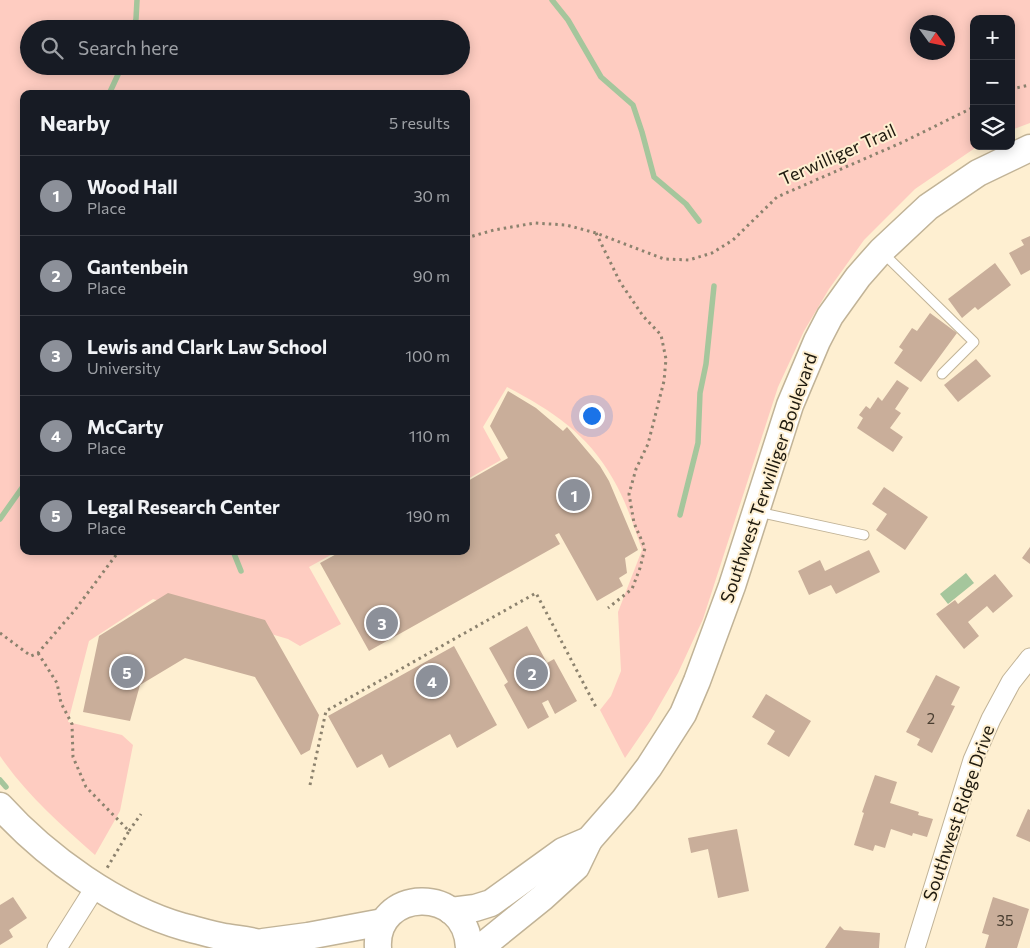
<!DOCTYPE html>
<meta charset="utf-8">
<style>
:root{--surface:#171b24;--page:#242831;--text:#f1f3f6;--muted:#9ea1a6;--line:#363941;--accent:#8c9099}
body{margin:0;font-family:Commissioner,sans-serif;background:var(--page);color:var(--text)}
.controls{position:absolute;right:15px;top:15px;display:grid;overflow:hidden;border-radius:10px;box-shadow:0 2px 12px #0003}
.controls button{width:45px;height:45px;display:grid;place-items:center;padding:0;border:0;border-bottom:1px solid var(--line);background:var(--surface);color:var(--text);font:25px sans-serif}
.compass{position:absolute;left:910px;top:15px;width:45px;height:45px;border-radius:50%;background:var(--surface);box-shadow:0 2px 12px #0003;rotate:123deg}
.you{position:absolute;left:591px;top:415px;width:18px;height:18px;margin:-12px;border:4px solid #fff;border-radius:50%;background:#1a73e8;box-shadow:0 0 0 8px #1a73e833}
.badge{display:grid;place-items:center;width:32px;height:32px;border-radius:50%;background:var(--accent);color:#fff;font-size:16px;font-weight:700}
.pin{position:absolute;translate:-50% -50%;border:2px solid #fff;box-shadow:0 1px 5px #0006}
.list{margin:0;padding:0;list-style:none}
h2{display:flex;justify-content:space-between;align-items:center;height:65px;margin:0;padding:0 20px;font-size:21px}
h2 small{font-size:16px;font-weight:400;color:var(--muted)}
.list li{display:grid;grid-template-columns:32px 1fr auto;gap:15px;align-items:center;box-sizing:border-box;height:80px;padding:0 20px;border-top:1px solid var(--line)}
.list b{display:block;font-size:19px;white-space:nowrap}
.list p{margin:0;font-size:16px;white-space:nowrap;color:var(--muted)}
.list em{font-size:16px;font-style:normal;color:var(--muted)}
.icon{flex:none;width:28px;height:28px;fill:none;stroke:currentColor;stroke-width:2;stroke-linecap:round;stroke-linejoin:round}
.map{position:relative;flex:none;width:1030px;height:948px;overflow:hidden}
.search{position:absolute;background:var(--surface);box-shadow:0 2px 12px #0003;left:20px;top:20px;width:450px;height:55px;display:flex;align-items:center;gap:12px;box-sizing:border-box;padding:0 18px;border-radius:28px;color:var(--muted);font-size:19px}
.panel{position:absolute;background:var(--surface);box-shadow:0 2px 12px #0003;left:20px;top:90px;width:450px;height:465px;border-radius:10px}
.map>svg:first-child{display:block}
.green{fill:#feccc1;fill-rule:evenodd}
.water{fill:#a5c69c}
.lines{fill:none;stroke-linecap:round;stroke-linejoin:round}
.stream{stroke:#a5c69c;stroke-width:5.5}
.building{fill:#c9ae9a}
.service-casing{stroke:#c1b397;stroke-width:11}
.minor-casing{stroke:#c1b397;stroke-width:21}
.secondary-casing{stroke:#c1b397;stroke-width:29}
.path{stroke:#8c826e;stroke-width:3;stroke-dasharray:2.5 4;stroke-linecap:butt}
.service{stroke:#fff;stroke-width:9}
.minor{stroke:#fff;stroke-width:19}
.secondary{stroke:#fff;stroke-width:26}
.labels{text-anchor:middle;stroke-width:4;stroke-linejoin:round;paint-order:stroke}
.number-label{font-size:15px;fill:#493e31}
.street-label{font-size:18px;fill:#1e190e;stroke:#feefd1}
</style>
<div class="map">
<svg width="1030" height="948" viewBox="0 0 1030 948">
<rect width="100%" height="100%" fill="#feefd1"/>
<path class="green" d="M0,0H1030V123L1011,130V19H974V146H978L915,189L864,240L829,289L804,331L778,387L703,619L678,673L651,720L625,758L600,710L611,696L621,671L618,612L642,550C634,526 626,501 613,479C588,434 551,410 507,387L483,427L501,460L466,480V94H24V551H338L309,567L341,624L300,646L288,639L153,599L89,641L68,722L122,735L133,745L120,811L95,855C60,824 26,794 0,756ZM918,22H948V52H918ZM29,29H461V66H29Z"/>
<polygon class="water" points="966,573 974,583 948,604 940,594"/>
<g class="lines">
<g class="stream">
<polyline points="552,0 568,20 601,77 633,105 642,132 654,177 686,204 699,221"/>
<polyline points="133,29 136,19 137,0"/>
<polyline points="109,94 122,66"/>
<polyline points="680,515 698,443 700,393 706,364 714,286"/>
<polyline points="0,519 24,485"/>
<polyline points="233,551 241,571"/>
<polyline points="0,780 6,787"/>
</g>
</g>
<g class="building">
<polygon points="1030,236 1030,270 1021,275 1009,253 1024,245 1021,240"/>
<polygon points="995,263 1011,285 978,310 975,307 962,318 948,299"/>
<polygon points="930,313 957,333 921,382 894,363 903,350 899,347 912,328 917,331"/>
<polygon points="976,359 991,376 958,402 944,385"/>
<polygon points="897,380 909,388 895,409 901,413 890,428 903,437 893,452 857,428 863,418 859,415 866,406 870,409 878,397 882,401"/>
<polygon points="508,391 536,408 563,431 567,427 600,466 609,481 638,550 625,558 627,573 619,578 623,586 597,601 559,533 555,535 560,544 369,651 320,563 342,551 466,551 466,482 508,458 490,426"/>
<polygon points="884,487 928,517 905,550 876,530 887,514 872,504"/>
<polygon points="1030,547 1030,564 1022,558"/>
<polygon points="869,550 880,572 836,594 831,585 809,595 798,571 820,560 825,571"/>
<polygon points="995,574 1013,596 993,613 987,606 968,622 979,636 964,649 936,614 955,600 958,604"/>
<polygon points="168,593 265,620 319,715 310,750 301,755 255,677 185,658 140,685 130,721 83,712 99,636"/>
<polygon points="527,626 547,663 554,659 577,701 555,714 548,700 542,703 549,717 528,729 504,685 508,682 489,648"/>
<polygon points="454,646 497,725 457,748 450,734 389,768 382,754 357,768 328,716"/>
<polygon points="936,675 960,687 951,705 955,706 932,753 917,745 920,739 906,732"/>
<polygon points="766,694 811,721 789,757 767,744 775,731 752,717"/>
<polygon points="875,775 897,782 890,803 919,812 918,815 933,819 927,837 913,833 912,836 891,829 885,848 875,845 873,851 854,845 864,813 862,812"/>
<polygon points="1028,809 1030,810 1030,842 1016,836"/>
<polygon points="737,829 749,891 718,898 708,849 691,853 688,838"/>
<polygon points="13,897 27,918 9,930 13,937 0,945 0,905"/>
<polygon points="993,897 1029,909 1017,948 985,948 989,935 982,933"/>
<polygon points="840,926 844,930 880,933 879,948 825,948"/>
</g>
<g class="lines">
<defs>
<g id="service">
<polyline points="883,253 974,342 942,374"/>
<polyline points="758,512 864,535"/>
</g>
<g id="minor">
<polyline points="57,948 96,886"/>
<polyline points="915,948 973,760 991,719 1011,682 1030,658"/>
</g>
<g id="secondary">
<path d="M0,806C46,857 117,908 184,927C197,930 211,935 225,937C243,940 260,941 277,948"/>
<polyline points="451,911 475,908 491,903 563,851 589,840"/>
<polyline points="263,942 308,936 383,922"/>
<path d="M378,948C374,888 467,884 469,948"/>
<polyline points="480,948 542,898 576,867 589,840 624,800 649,767 683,714 697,681 732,586 790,405 817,341 830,316 858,277 881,251 928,207 978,173 1030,148"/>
</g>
</defs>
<use href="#service" class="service-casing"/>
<use href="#minor" class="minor-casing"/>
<use href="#secondary" class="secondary-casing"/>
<g class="path">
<polyline points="1011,89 1030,85"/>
<polyline points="596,233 620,282 643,316 661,335 666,359 664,381 648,444 636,469 629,494 634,523 645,548 640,568 632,589 608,608"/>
<polyline points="466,238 494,230 535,223 566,225 596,233 664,259 689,260 712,253 733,240 777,197 903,142 974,107"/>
<polyline points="0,633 31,656 38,653 75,610 119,551"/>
<polyline points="38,653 57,683 61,703 72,724 73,757 86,787 129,831 107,868"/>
<polyline points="310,785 326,711 536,593 596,707"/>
<polyline points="129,831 141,814"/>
</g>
<use href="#service" class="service"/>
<use href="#minor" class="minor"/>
<use href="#secondary" class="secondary"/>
</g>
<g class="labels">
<g class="number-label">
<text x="931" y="724">2</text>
<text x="1005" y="926">35</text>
</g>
<g class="street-label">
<text transform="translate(838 155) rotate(-24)" y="6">Terwilliger Trail</text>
<text transform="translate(769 478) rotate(-71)" y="6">Southwest Terwilliger Boulevard</text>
<text transform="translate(959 813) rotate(-71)" y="6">Southwest Ridge Drive</text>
</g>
</g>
</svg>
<div class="controls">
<button>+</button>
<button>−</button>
<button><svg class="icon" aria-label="layers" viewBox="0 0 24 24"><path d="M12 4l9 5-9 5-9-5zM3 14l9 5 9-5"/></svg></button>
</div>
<svg class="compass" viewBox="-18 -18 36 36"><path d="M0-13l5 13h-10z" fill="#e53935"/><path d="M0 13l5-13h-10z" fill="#9ea1a6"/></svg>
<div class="you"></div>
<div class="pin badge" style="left:574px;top:495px">1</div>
<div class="pin badge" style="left:532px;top:673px">2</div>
<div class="pin badge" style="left:382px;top:623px">3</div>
<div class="pin badge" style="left:432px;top:681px">4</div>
<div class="pin badge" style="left:127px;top:672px">5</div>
<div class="search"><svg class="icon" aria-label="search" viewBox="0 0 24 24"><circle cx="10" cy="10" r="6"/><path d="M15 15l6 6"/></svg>Search here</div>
<section class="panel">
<h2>Nearby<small>5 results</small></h2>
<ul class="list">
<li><span class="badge">1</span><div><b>Wood Hall</b><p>Place</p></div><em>30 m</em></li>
<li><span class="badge">2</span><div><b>Gantenbein</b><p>Place</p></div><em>90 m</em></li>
<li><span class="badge">3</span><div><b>Lewis and Clark Law School</b><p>University</p></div><em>100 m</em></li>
<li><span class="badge">4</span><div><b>McCarty</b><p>Place</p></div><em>110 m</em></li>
<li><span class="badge">5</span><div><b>Legal Research Center</b><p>Place</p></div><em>190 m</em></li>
</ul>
</section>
</div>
